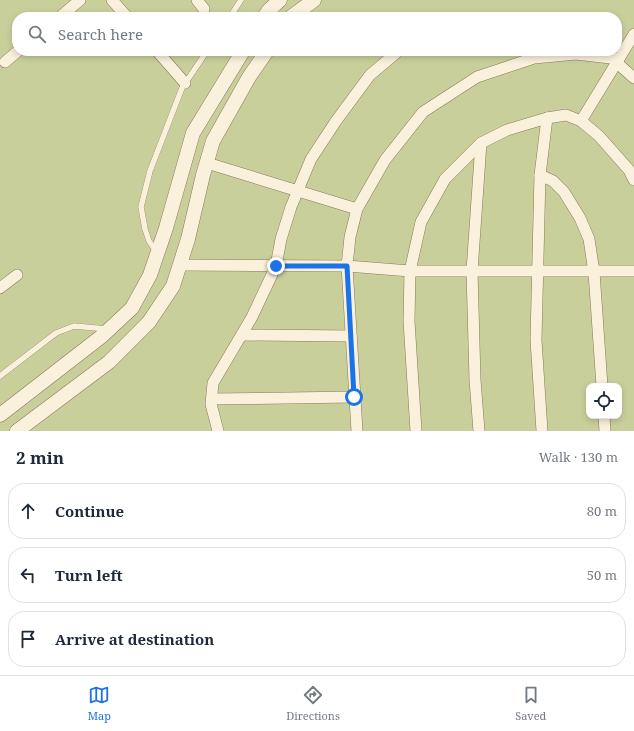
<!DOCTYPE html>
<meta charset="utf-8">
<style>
:root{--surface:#fff;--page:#f6f6f7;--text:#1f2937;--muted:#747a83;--line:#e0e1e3;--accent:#1a73e8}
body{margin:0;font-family:"Noto Serif",serif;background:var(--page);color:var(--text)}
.controls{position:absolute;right:12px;bottom:12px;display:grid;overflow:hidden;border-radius:8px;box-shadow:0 2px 6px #0003}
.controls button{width:36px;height:36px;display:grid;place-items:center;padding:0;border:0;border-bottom:1px solid var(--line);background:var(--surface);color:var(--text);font:20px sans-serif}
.stop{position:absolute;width:12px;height:12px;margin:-9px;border:3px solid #1a73e8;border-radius:50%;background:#fff}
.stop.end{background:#1a73e8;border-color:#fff;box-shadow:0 1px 4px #0008}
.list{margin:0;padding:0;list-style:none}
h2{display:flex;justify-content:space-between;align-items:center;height:52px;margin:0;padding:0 16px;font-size:17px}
h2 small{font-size:13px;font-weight:400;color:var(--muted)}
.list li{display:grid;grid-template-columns:26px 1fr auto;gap:12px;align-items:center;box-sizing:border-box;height:56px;margin:0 8px 8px;padding:0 8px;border:1px solid var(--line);border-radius:16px}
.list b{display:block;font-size:15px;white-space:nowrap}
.list em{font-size:13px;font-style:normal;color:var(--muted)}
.icon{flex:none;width:22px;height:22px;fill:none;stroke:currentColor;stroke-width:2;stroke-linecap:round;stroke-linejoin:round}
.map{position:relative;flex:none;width:634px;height:431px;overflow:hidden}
.search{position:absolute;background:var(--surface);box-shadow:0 2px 6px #0003;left:12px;right:12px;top:12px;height:44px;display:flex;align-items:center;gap:10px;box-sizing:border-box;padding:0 14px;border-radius:16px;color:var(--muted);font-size:15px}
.sheet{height:244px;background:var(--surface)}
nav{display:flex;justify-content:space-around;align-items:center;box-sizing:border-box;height:56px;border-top:1px solid var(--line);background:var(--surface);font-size:11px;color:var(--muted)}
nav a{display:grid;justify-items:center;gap:2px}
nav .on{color:var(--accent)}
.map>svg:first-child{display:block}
.green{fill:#c9cf9b;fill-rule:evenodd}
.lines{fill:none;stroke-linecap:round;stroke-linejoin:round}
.service-casing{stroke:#8d765c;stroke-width:6}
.minor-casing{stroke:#8d765c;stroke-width:12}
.tertiary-casing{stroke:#8d765c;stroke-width:15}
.service{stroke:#faf1dc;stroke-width:5.5}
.minor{stroke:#faf1dc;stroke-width:11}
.tertiary{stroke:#faf1dc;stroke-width:14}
.route{stroke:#1a73e8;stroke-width:5}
</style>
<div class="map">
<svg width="634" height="431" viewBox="0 0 634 431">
<rect width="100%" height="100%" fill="#f0e4c8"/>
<path class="green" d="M0,0H634V431H0ZM17,17H617V51H17ZM589,386H619V416H589Z"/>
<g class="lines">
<defs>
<g id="service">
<polyline points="230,17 241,0"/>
<polyline points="156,251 149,241 145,229 141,207 150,171 182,88 207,51"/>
<polyline points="0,376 56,333 74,326 107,329"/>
</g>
<g id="minor">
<polyline points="112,0 127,17"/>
<polyline points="197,0 204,9"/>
<polyline points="60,17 80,0"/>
<polyline points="157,51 185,83"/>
<polyline points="5,62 18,51"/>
<polyline points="617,63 634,78"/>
<polyline points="581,121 634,34"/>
<polyline points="207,163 357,209"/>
<polyline points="540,175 553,181 564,192 580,218 589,239 594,272 602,386"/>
<polyline points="180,265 347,266 410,271 634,271"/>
<polyline points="0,288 17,275"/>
<polyline points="242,335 351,336"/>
<polyline points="212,399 354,397"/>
<polyline points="604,416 605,431"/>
<polyline points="218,431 211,404 213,383 252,317 276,266 281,239 291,207 311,159 336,121 370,75 396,53"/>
<polyline points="357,431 347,266 350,237 357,209 385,160 423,112 477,77 534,58 576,54 619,59"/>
<polyline points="416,431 409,321 410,271 421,222 445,179 481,143 507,130 547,118 566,115 581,121 599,136 629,170 634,180"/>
<polyline points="479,431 475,380 472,271 481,143"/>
<polyline points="542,431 536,340 540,175 547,118"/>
</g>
<g id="tertiary">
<polyline points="264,17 269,10 280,0"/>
<polyline points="291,17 314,0"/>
<polyline points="0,415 102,336 132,308 150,275 166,228 193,133 243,51"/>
<polyline points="17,431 109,362 149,322 173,286 188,239 203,175 213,141 249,77 267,51"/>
</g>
</defs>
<use href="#service" class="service-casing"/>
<use href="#minor" class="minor-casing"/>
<use href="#tertiary" class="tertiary-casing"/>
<use href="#service" class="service"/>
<use href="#minor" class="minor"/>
<use href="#tertiary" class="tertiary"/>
</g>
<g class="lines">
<polyline class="route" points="276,266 347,266 354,397"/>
</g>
</svg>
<div class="controls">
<button><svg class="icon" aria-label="locate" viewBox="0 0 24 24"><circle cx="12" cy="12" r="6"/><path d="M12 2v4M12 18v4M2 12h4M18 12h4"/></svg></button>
</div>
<div class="stop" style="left:354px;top:397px"></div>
<div class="stop end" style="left:276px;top:266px"></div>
<div class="search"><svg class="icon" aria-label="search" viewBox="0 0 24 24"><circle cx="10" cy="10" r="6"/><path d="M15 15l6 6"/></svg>Search here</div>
</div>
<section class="sheet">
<h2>2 min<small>Walk · 130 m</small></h2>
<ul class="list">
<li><svg class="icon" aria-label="ahead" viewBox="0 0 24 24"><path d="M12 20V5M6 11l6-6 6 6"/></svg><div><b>Continue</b></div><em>80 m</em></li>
<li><svg class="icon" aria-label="left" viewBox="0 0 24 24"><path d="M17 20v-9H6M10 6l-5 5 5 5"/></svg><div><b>Turn left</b></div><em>50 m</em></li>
<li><svg class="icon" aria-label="arrive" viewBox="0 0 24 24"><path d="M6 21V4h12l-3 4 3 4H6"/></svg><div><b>Arrive at destination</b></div></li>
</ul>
</section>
<nav>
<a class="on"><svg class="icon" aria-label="map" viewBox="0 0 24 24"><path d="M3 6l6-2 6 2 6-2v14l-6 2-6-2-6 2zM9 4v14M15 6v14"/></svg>Map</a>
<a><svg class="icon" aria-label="directions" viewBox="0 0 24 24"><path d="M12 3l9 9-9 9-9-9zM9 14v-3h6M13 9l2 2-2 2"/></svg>Directions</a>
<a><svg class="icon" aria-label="saved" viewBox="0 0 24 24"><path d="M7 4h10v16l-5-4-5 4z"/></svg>Saved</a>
</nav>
